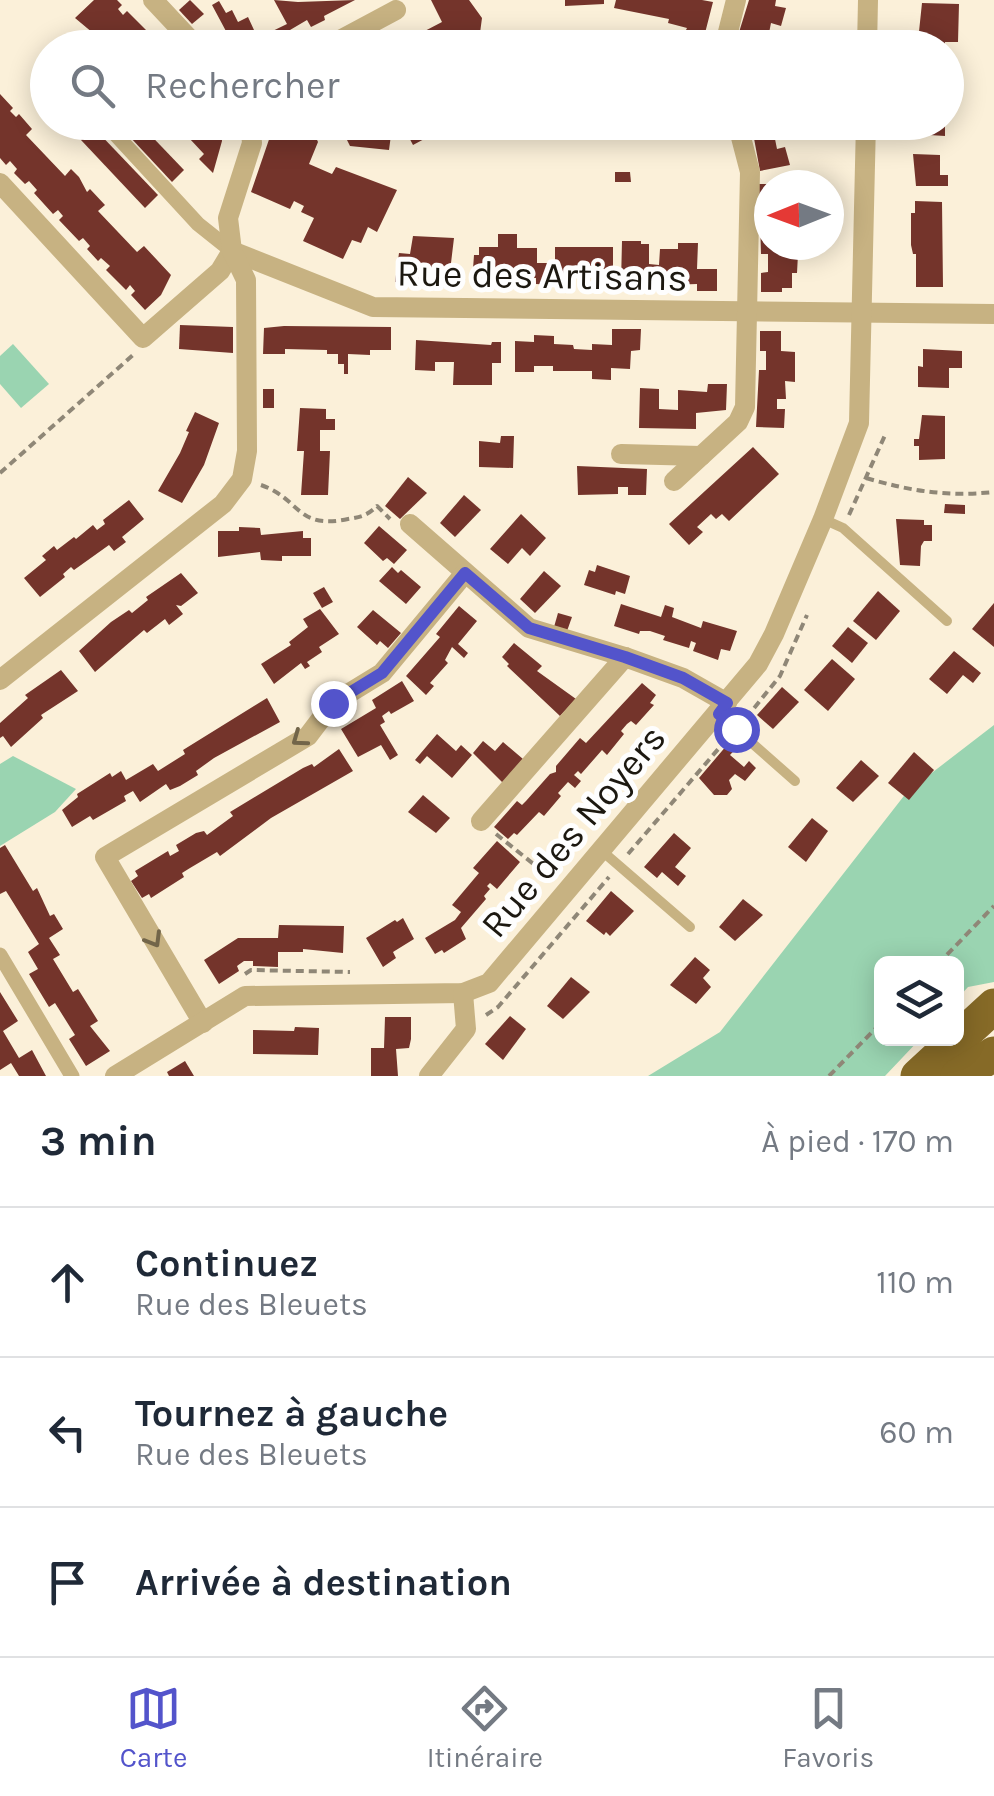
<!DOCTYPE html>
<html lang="fr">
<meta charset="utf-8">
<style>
:root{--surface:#fff;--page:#f2f2f3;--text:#1f2937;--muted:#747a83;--line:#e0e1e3;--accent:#5354cb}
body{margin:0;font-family:Karla,sans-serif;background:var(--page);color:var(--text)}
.controls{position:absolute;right:30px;bottom:30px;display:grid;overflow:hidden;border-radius:15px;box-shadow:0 5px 25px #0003}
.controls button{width:90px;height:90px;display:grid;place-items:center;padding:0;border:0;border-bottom:2px solid var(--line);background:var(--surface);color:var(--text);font:50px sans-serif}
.compass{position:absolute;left:754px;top:170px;width:90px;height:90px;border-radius:50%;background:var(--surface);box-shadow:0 5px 25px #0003;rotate:269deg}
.stop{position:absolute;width:30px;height:30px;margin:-22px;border:8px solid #5354cb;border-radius:50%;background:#fff}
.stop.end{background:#5354cb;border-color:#fff;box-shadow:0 2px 10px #0008}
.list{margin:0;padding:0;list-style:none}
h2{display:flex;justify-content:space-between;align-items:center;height:130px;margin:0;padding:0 40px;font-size:42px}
h2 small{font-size:32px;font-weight:400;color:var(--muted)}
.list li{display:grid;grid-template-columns:65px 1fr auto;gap:30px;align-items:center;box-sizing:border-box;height:150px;padding:0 40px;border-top:2px solid var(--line)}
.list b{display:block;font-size:38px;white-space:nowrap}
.list p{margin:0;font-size:32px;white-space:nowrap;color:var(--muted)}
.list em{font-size:32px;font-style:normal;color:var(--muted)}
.icon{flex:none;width:55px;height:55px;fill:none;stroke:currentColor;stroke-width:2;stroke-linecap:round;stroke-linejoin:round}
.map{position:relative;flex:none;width:994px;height:1076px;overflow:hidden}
.search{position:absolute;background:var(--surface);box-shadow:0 5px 25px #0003;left:30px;right:30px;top:30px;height:110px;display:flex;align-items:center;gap:25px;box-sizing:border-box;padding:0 35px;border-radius:55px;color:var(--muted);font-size:38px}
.sheet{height:580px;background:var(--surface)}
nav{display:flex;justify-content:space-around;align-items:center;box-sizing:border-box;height:140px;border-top:2px solid var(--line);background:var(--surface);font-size:28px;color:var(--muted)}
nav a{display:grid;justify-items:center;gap:5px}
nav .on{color:var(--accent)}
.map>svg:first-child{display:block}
.green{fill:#9ad4b1}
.building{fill:#74342b}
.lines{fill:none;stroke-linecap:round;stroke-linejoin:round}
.path{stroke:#8f8777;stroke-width:4;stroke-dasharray:8 5;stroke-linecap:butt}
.service{stroke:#c7b282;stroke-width:10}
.pedestrian{stroke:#c7b282;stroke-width:15}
.minor{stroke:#c7b282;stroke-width:20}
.motorway{stroke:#866a27;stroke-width:35}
.oneway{stroke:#726549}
.route{stroke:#5354cb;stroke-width:12}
.labels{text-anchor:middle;stroke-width:10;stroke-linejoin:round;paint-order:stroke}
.street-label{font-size:38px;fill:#1c1810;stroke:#fefefe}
</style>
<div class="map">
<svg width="994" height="1076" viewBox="0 0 994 1076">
<rect width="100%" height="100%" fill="#fbf0d9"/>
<g class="green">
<polygon points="13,344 49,384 21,408 0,384 0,356"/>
<polygon points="994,725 994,982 968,987 957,999 956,964 882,964 882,1038 920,1039 885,1076 648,1076 720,1032 907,792"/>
<polygon points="13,756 76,789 55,812 0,846 0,764"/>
</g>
<g class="building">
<polygon points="94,0 117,0 122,5 118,9 123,15 127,11 147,31 143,34 151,42 154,39 162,48 103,48 97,40 99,38 75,18"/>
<polygon points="190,0 204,14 192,24 179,10"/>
<polygon points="274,0 298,2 355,0 324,16 325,20 311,27 307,20 290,30 297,43 289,48 235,48 212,5 219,1 226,13 232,10 238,22 248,17 254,30 246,34 250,42 287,24"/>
<polygon points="431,0 469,0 482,18 478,48 427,48 419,34 442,22"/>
<polygon points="565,0 604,0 604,4 565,6"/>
<polygon points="616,0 702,0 713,2 704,37 685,32 687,28 668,23 669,19 614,8"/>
<polygon points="749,0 776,0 775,6 786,8 781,26 771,23 769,33 755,30 752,42 736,42"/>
<polygon points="922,3 959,4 958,42 945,42 945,48 914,48 914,41 918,41"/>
<polygon points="0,94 13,108 10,111 16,117 19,114 32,129 26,135 65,176 71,169 79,177 87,192 90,189 105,205 98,211 137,252 144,246 171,275 161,295 145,310 131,295 135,291 130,285 126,290 106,270 110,266 101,258 98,261 87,249 90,246 83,238 79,241 59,220 63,216 58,210 53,214 34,193 37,190 29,181 25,184 14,173 17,169 10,161 6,165 0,158"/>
<polygon points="116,122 138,122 184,170 172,182"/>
<polygon points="174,122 214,122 221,130 222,141 213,173 199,159 204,154"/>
<polygon points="275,122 309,122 318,142 309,164 332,174 336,167 397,190 377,232 368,227 361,243 352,240 343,259 303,241 314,218 301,212 304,206 294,201 290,209 251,192"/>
<polygon points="338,122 456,122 413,145 404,128 391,135 389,150 350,146"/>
<polygon points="751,122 778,122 782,137 775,139 777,149 785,147 790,165 760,171"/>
<polygon points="913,122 945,122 945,136 913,134"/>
<polygon points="94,128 158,195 145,208 81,140"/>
<polygon points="913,154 940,155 940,175 948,175 948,186 916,186"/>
<polygon points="615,172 630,172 631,182 615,182"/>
<polygon points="759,184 769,184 769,245 789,245 789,254 798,254 797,273 792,273 792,288 782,288 782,292 761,292 761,273 768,272 768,254 761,254"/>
<polygon points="915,201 942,202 943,287 916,287 916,254 913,254 911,245 911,213 915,213"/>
<polygon points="498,234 517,234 517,248 537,248 537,263 555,263 555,247 613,247 613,274 593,273 593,268 575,268 575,273 555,274 555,285 536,284 536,278 516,278 516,274 478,276 479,269 473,269 474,255 479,255 479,247 498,247"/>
<polygon points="413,236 454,238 448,288 395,282 399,253 410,254"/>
<polygon points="622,241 641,241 641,244 649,244 649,264 659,265 660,249 678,249 678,243 698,243 697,269 717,269 717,291 697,291 697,284 641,286 640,283 621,283"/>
<polygon points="180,325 233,327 233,353 179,349"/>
<polygon points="284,326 391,327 391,350 370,350 370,355 348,354 348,374 344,374 344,364 338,364 338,354 327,354 327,350 285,349 285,354 263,354 264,328"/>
<polygon points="612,329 641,329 640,350 631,351 630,369 611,368 611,380 592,379 592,371 553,371 553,366 534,366 534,372 515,372 515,341 534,342 534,335 554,336 554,344 573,345 574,349 592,350 592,344 612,345"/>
<polygon points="760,331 781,331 781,351 795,352 795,382 785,381 786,399 777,399 777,409 785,409 784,428 756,427 759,370 766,370 766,351 760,351"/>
<polygon points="416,340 491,345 492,342 501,342 501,363 492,363 492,385 453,385 454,362 435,362 435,371 415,370"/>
<polygon points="923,349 962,351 962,368 949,368 949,388 918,387 918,366 923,367"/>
<polygon points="708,384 727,384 726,410 696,413 696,429 639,428 640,388 659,389 659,409 678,410 678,390 707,392"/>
<rect x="263" y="389" width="11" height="19"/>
<polygon points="300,408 326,409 326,419 335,419 335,430 320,430 320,451 330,451 328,495 301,495 304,451 297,451"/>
<polygon points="195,412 219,423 204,465 182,503 158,491 180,453 189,432 186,431"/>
<polygon points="922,415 945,416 945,459 919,460 919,446 914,446 914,439 919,439"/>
<polygon points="501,436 514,436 513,468 479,467 479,441 500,443"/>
<polygon points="753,447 779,474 729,521 722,514 716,519 711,514 697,527 703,532 689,545 669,524"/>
<polygon points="577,466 647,469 646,495 628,495 628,487 618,487 618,494 578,495"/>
<polygon points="408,477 427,493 400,519 385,506"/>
<polygon points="464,495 481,510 455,537 440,523"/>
<polygon points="129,500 144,519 122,537 126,542 114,551 109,545 74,570 71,567 63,574 65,577 40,597 24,578 46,560 42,556 54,546 57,550 74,537 76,539 93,525 97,530 105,524 103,520"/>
<polygon points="945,504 965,505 965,514 944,513"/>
<polygon points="521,514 546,538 530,556 522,548 508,564 490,549"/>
<polygon points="896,519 924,520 924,525 932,525 932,541 924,541 921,546 920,566 900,565"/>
<polygon points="379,526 407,550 394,564 387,558 383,561 364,543"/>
<polygon points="239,527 260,528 261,535 303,531 303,538 311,538 311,556 282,556 282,561 261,560 260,552 218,557 218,531 239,531"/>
<polygon points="597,565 630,576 625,594 616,591 615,595 584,585 589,570 595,572"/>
<polygon points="392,567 398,573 401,570 421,587 406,604 379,581"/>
<polygon points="544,571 561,586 535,613 520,599"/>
<polygon points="181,573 198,593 181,606 176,605 183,614 169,625 165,619 147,633 144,630 95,672 79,651 111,622 129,610 132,613 148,600 146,597"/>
<polygon points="324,587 333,602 322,608 313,593"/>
<polygon points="878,591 900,611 876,640 853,621"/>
<polygon points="994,603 994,647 972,629"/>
<polygon points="621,604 661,617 665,605 674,608 672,617 701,628 703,621 737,631 730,651 721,649 718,660 693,651 696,643 691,641 689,648 663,640 665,636 650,631 640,631 639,634 614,626"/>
<polygon points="459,606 477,621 458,644 468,653 464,658 452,647 445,660 448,663 430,683 434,686 426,695 406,676 440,637 436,634"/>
<polygon points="320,609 339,634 319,647 322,652 307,662 310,666 305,669 301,663 274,684 261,664 291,645 289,642 308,627 303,619"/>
<polygon points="373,610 401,633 388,648 380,641 377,645 357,627"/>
<polygon points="558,613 572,617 567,631 554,627"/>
<polygon points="848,627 868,643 852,663 832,646"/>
<polygon points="514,643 542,666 537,671 576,699 560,716 507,666 509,664 502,657"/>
<polygon points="954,651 981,673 973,683 963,675 947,694 929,679"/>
<polygon points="832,659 855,679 828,711 804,690"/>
<polygon points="61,670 78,691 41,715 43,718 11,747 3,736 0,738 0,723 28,698 25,695"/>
<polygon points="402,681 414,701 391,714 389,711 382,716 385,722 380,725 398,755 390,760 381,745 358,757 341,729 376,708 372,700"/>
<polygon points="642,683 656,695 650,703 654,705 636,725 631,721 627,724 621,731 624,734 607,755 602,750 581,774 578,771 574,775 581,781 575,788 568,782 558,793 561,796 544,816 539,812 517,835 514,833 508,839 494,827 517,801 522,805 526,801 550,774 556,772 556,766 580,738 586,743"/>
<polygon points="782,687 799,702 773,729 757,715"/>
<polygon points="267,698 280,722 214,758 196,771 198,775 180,786 170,790 166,784 140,802 133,791 124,796 126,801 93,820 90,816 72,827 62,810 78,797 77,794 110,773 112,777 121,771 126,780 153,764 158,771 185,754 183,750"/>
<polygon points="437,734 456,751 461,745 472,755 452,778 427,756 420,764 415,760"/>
<polygon points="733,738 740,744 730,755 744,767 749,761 756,768 745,781 735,774 729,780 732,789 727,795 714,795 699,778"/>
<polygon points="483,741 495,751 503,742 523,759 503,783 473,753"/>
<polygon points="339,749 353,771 271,818 220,856 217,852 190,868 182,873 184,877 151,898 149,894 142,898 131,881 138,876 135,871 168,851 170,856 179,851 176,845 196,833 204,831 207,835 233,816 230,812 303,768 312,764 314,767"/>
<polygon points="914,752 934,770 909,800 888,783"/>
<polygon points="861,760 879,776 853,802 836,788"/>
<polygon points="423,795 450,818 436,833 408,812"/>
<polygon points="812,818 828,831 806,862 788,847"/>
<polygon points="674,833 691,848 675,867 686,876 678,886 662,872 657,878 644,867"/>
<polygon points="497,841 520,862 497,889 490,883 487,886 490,889 484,896 486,899 461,928 466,939 444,953 442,950 435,954 425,938 455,920 461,912 452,905 479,873 473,868"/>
<polygon points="5,845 33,891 37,888 50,916 54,914 63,929 49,938 60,955 53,959 73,992 78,989 98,1021 90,1026 110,1051 86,1066 69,1039 75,1035 55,1003 49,1007 29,974 38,969 28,952 39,944 6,891 0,894 0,848"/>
<polygon points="611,891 634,911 610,936 606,932 604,935 586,921"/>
<polygon points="743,899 763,915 735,941 719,927"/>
<polygon points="403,918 414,939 393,952 396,958 383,967 366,938 395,920 397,922"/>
<polygon points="279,925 344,926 343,953 303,949 303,952 278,952 278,967 253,966 253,961 244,961 237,966 239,971 219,984 204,960 238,938 278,938"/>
<polygon points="695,957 710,970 703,978 711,987 696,1004 670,985"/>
<polygon points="571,977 590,992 563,1019 547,1006"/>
<polygon points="0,992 18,1021 3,1031 19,1058 32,1050 46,1076 19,1076 11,1063 0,1070"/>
<polygon points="510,1016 526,1029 503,1060 485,1044"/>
<polygon points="385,1017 411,1017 411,1039 409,1048 396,1049 398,1076 371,1076 371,1048 384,1048"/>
<polygon points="295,1027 319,1028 318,1055 253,1054 253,1030 294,1031"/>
<polygon points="185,1061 194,1076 169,1076 167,1072"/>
</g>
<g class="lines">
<g class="path">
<polyline points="0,473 133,355"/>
<path d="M866,478C910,491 948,497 994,492"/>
<path d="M261,485C301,499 296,530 348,519C360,517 367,516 377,506L390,519"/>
<polyline points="849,515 886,433"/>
<polyline points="746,718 780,676 807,615"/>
<polyline points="496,834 551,878"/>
<polyline points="628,854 726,740"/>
<polyline points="938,964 994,906"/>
<polyline points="245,974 251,970 350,972"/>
<polyline points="486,1015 498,1007 609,877"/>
<polyline points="829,1076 882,1022"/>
</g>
<g class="service">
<polyline points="823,519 843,528 947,621"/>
<polyline points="719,714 795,781"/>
<polyline points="602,851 690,927"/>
</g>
<g class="pedestrian">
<polyline points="104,122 198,224 232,251"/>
<polyline points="0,955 72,1076"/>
</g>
<g class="minor">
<polyline points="153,0 198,48"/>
<polyline points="513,40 649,43 670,48"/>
<polyline points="325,48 396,10"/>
<polyline points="724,48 736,0"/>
<polyline points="867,48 868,0"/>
<polyline points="0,183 143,338 220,271 232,251"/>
<polyline points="232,251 373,307 994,314"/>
<polyline points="621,454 701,456"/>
<polyline points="674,481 738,422 745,407 750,172 737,122"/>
<polyline points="410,524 529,628 625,657 683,678 727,703"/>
<polyline points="0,680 223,504 242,479 247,451 246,280 232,251 228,218 252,143 250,122"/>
<polyline points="481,821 625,657"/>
<polyline points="203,1023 105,857 308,736 333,703 382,673 465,573"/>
<polyline points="115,1076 245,996 463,993 489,983 758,664 774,634 823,519 859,423 866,122"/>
<polyline points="429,1076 466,1029 463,993"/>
</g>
<g class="motorway">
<polyline points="918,1076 994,1006"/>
<polyline points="958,1076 994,1054"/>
</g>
</g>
<defs><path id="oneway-chevron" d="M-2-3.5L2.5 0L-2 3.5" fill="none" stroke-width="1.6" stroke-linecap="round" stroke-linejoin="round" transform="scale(2.5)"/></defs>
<g class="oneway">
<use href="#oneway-chevron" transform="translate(299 739) rotate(144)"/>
<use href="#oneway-chevron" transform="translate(154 940) rotate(59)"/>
</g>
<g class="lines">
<polyline class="route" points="333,703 382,673 465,573 529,628 625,657 683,678 727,703 719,714 736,729"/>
</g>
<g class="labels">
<g class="street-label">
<text transform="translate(542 275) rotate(1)" y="13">Rue des Artisans</text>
<text transform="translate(573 831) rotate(-50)" y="13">Rue des Noyers</text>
</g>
</g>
</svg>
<div class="controls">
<button><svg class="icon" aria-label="layers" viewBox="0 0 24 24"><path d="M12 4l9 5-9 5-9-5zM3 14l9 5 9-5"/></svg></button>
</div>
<svg class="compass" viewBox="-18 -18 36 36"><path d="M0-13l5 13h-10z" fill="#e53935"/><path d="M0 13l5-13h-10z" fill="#747a83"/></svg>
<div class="stop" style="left:736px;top:729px"></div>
<div class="stop end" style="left:333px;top:703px"></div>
<div class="search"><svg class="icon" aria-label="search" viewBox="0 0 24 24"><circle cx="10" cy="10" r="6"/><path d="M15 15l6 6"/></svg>Rechercher</div>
</div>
<section class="sheet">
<h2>3 min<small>À pied · 170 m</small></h2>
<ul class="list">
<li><svg class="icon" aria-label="ahead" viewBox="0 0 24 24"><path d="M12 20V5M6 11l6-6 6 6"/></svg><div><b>Continuez</b><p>Rue des Bleuets</p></div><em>110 m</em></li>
<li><svg class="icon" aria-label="left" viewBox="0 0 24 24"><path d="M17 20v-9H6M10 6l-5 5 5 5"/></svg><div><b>Tournez à gauche</b><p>Rue des Bleuets</p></div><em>60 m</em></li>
<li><svg class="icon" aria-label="arrive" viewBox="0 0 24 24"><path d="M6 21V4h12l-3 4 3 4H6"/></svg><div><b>Arrivée à destination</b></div></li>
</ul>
</section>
<nav>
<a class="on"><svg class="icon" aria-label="map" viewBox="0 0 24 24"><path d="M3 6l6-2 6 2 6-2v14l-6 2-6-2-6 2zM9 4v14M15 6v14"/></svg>Carte</a>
<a><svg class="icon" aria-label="directions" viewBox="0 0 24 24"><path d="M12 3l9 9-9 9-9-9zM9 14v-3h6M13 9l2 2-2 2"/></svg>Itinéraire</a>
<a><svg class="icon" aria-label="saved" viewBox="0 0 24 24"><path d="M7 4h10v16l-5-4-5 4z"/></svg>Favoris</a>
</nav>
